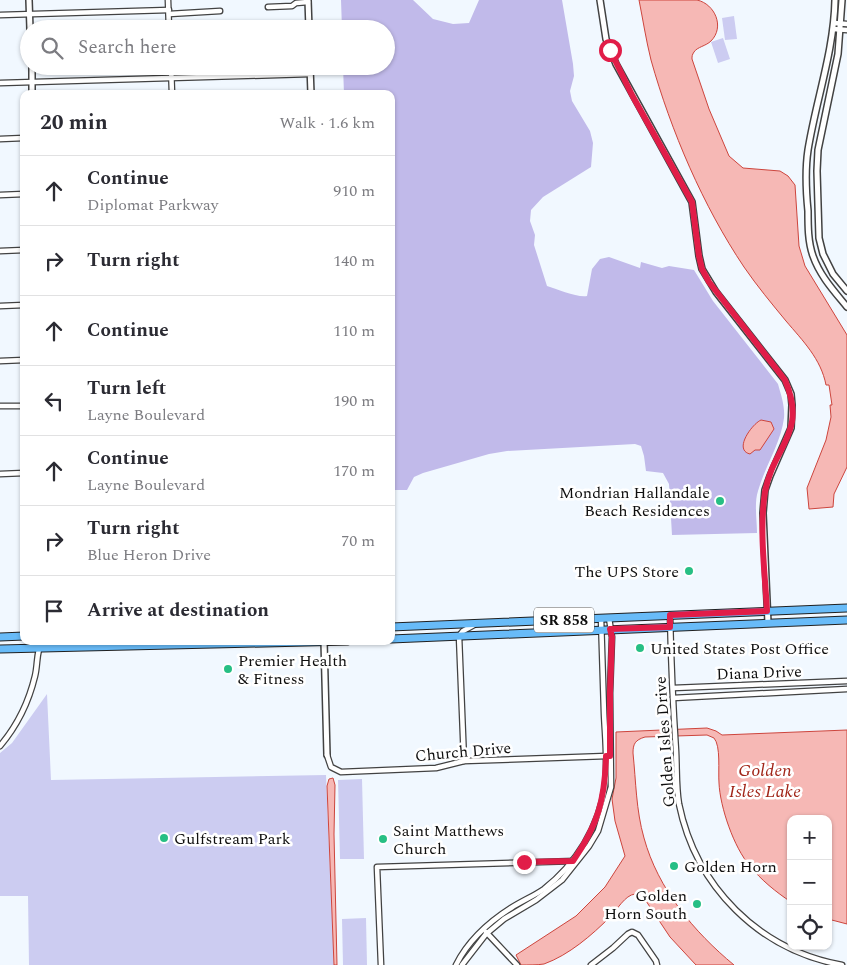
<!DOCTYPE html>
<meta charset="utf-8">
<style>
:root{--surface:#fff;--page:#f2f2f3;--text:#2b2b33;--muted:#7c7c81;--line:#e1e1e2}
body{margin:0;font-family:Spectral,serif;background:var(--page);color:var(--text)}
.controls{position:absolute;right:15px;bottom:15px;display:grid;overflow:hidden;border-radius:10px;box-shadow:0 1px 4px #0004}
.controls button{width:45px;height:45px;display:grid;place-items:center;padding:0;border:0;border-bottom:1px solid var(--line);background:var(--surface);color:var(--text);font:25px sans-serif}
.stop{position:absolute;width:15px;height:15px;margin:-11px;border:4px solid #e11d48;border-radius:50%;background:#fff}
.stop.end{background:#e11d48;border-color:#fff;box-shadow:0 1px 5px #0008}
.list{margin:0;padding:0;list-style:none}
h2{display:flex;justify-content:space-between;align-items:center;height:65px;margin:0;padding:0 20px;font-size:21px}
h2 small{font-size:16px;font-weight:400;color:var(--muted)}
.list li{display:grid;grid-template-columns:32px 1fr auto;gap:15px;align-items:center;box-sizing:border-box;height:70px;padding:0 20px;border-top:1px solid var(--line)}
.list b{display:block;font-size:19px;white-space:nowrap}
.list p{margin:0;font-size:16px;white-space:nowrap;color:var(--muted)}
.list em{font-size:16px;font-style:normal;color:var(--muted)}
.icon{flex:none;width:28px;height:28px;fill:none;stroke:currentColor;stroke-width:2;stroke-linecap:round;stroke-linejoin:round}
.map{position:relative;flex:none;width:847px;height:965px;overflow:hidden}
.search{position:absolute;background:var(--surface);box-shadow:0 1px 4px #0004;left:20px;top:20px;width:375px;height:55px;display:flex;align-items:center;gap:12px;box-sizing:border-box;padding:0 18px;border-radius:28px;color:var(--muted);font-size:19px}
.panel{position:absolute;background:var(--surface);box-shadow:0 1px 4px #0004;left:20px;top:90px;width:375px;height:555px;border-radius:10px}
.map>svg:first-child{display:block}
.green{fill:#c1baea}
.pitch{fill:#ccccf1}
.water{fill:#f6b8b5;stroke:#cd453d}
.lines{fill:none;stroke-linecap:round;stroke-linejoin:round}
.minor-casing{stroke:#424242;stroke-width:7}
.tertiary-casing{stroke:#424242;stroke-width:8}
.primary-casing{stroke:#202020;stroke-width:9}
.minor{stroke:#fff;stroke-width:4.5}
.tertiary{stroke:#fff;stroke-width:5}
.primary{stroke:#68bbf8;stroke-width:7}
.route{stroke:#e11d48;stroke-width:6}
.poi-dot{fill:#27bf84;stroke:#fff;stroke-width:2}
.labels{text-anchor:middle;stroke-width:5;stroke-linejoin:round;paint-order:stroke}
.shield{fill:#fff;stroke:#575757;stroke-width:1}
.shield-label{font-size:15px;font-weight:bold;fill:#0f0f0f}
.poi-label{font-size:16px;fill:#0f0f0f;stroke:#fff;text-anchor:start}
.street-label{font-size:16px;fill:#0f0f0f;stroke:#fff}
.water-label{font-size:18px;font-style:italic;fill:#a12518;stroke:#fff}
</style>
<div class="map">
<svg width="847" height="965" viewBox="0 0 847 965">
<rect width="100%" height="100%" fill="#f1f8ff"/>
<path class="green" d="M341,0H413L433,19L453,24L469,23L479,0H562L573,64L574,76L570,91L572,101L590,131L593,143L591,167L543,197L531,210L530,221L535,235L534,245L547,286C557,289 578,298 587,296L592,269L600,259L609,257L640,268L641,262L662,268L669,266L694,270L713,301L778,384C781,395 785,406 784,418C781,443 765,466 758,491C754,503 757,520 757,533L672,535L669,484L663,473L646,471L644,456L641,446L635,444L507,451L489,454L423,473L414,477L407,490H391V94H344L343,66H386V29H342Z"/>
<g class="pitch">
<polygon points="734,16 737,39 725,40 722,18"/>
<polygon points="723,38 730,59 718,63 711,42"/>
<polygon points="47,694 51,780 326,775 334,965 29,965 28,896 0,896 0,753 12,743"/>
<polygon points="362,779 364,859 340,859 338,780"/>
<polygon points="366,918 367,965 343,965 342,919"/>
</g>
<g class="water">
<path d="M639,0H697C715,4 725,27 711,41C706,46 697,47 694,52C692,55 692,56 692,59L709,109L729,156L743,168L780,171L788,176L795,185L799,246L805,266L847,335V467L834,494L833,507L809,509L807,488L826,440L831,417L830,405H832L829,385H826C821,359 803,341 786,321C772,304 757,286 744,267C703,206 671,131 651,60C646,40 643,20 639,0Z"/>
<path d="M761,420L771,422L774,429L760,450H755L750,454C733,450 752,424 761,420Z"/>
<path d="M707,728L716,731L722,735L847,730V924L828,919V819H791V902C776,892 761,880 750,866C734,848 720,807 719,783C718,771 721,746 714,738L707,735L645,737C635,740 633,744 633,753C636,782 636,810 644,838C658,889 694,932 734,965H696L670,937L644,898L635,894C625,895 617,910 610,917C592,935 569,955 544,964C538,965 528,965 521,965L516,955L576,916L605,887L625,856L615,821L612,799L616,778V732Z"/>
<polygon points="333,778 335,785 334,834 337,965 334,965 327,786 329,779"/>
</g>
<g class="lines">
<defs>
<g id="minor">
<polyline points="168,0 169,29"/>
<polyline points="268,7 292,6 296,3 308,2"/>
<polyline points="169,14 220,11"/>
<polyline points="0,15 169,10"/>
<polyline points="834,23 847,24"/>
<polyline points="833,29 847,30"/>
<polyline points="171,66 172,94"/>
<polyline points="0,83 310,74"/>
<polyline points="0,139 24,138"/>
<polyline points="0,195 24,194"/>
<polyline points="0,251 24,250"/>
<polyline points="0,306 24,305"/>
<polyline points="0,361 24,360"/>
<polyline points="0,406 24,406"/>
<polyline points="0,474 24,473"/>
<path d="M670,615C671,660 673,706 676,751C677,769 676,787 679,804C696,887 759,950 842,965"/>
<polyline points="146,645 154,641"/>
<polyline points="673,688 847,681"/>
<polyline points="673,698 847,689"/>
<path d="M0,746C17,726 29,701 35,676C38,664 36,652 42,641"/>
<polyline points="327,755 331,767 341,772 436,768 464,761 607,756"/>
<polyline points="464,761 459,636 463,631 474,625"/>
<polyline points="486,932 517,965"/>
<polyline points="381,965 377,867 575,861"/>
<path d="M456,965C468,941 489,922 511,908C522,901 534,896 544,889C576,864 599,827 605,786C608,762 605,737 604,713C603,682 602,650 601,618"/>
<polyline points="462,965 486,934 504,919 536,900 562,880 589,846 598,831 611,787 610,693 612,637 609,618"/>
<polyline points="591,965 613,948 628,934 632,932 638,935 656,961 657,965"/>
</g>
<g id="tertiary">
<polyline points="29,0 30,29"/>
<polyline points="308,0 309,29"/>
<polyline points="600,0 606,39 616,64 692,202 699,256 702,269 716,292 785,380 791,394 792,405 791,428 770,476 765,490 763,513 768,623"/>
<path d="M835,0C834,51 816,100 808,150C805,170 806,191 808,211C808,226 808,242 813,256C820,276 834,291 847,307"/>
<polyline points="842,0 838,54 818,150 817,171 819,238 823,254 833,274 847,291"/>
<polyline points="32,66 32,94"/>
<polyline points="310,66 311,94"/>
<polyline points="324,641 327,755"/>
</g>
<g id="primary">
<polyline points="391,627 847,608"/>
<polyline points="0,637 24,636"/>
<polyline points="391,639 847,620"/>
<polyline points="0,649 348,641"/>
</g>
</defs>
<use href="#minor" class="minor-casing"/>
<use href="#tertiary" class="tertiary-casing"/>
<use href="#primary" class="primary-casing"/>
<use href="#minor" class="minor"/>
<use href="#tertiary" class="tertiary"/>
<use href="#primary" class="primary"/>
</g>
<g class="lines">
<path class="route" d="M524,862L573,861C598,825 605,799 606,756H610V693L612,637L610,629L670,627V615L767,611C765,573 759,529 765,492C773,446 808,434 785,380L709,282L702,269L699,256L692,202L632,95L610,50"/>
</g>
<g class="poi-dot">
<circle cx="720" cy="501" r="5"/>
<circle cx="689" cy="571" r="5"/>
<circle cx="640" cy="648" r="5"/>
<circle cx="228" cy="669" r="5"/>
<circle cx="164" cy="838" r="5"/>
<circle cx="383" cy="839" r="5"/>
<circle cx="674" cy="866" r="5"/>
<circle cx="697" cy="904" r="5"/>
</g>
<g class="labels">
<rect class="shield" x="534" y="607.5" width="60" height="25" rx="4"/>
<g class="shield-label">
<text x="564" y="625">SR 858</text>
</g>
<g class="poi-label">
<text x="710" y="498" text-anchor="end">Mondrian Hallandale<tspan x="710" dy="18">Beach Residences</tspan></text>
<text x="679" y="577" text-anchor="end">The UPS Store</text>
<text x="650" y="654">United States Post Office</text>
<text x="238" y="666">Premier Health<tspan x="238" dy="18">&amp; Fitness</tspan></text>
<text x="393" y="836">Saint Matthews<tspan x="393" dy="18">Church</tspan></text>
<text x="174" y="844">Gulfstream Park</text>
<text x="684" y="872">Golden Horn</text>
<text x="687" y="901" text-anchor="end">Golden<tspan x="687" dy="18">Horn South</tspan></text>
</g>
<g class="street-label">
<text transform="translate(759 672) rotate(-2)" y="6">Diana Drive</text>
<text transform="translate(664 742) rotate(-94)" y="6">Golden Isles Drive</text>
<text transform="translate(463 751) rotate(-5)" y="6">Church Drive</text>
</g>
<g class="water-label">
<text x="765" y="776">Golden<tspan x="765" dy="21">Isles Lake</tspan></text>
</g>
</g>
</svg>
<div class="controls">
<button>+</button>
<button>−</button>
<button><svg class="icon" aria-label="locate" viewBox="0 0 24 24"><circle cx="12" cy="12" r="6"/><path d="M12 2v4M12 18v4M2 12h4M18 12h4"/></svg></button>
</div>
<div class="stop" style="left:610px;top:50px"></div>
<div class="stop end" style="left:524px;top:862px"></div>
<div class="search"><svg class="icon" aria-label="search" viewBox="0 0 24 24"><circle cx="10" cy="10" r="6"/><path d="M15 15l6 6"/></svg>Search here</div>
<section class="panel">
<h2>20 min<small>Walk · 1.6 km</small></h2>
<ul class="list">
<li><svg class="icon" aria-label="ahead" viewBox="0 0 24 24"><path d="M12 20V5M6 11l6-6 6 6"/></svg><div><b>Continue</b><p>Diplomat Parkway</p></div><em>910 m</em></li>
<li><svg class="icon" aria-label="right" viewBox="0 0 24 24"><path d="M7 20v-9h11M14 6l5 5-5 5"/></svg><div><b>Turn right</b></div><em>140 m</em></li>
<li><svg class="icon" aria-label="ahead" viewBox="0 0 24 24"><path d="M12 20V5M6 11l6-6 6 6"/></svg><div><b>Continue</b></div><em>110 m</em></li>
<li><svg class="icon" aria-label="left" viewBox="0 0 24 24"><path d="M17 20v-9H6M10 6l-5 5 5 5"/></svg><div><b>Turn left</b><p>Layne Boulevard</p></div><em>190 m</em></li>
<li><svg class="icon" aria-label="ahead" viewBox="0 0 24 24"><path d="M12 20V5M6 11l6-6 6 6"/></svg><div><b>Continue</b><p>Layne Boulevard</p></div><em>170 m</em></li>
<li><svg class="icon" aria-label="right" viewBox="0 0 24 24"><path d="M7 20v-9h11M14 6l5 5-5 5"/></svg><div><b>Turn right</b><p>Blue Heron Drive</p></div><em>70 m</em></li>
<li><svg class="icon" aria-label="arrive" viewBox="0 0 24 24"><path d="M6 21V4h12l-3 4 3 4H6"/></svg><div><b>Arrive at destination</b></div></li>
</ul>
</section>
</div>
